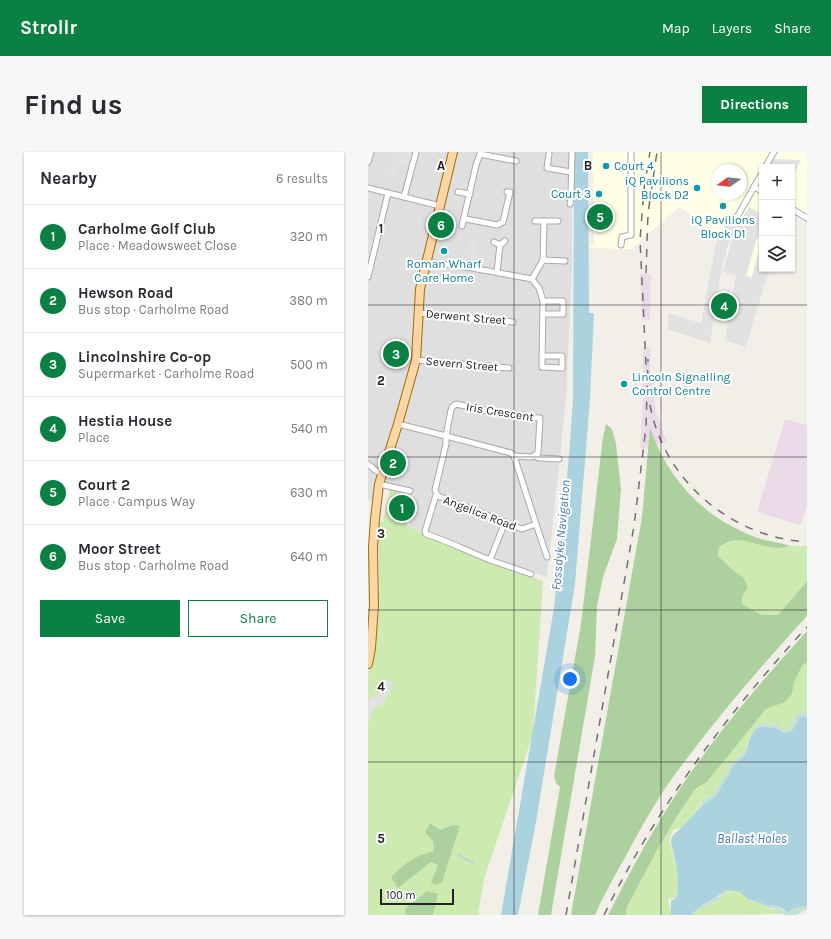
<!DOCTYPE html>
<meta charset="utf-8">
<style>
:root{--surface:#fff;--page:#f7f7f7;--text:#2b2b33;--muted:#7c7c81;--line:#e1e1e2;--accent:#0b8043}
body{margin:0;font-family:Karla,sans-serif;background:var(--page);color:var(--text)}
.controls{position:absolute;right:12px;top:12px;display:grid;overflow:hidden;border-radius:0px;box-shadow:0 1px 3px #0004}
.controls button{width:36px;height:36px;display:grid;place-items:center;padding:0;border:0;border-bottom:1px solid var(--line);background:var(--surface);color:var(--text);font:20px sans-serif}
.compass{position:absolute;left:343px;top:12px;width:36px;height:36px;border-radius:50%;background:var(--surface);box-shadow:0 1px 3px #0004;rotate:255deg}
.scale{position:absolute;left:12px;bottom:10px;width:74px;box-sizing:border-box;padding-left:4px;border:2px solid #222;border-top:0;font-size:11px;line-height:14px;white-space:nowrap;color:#222;-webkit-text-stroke:3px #fff;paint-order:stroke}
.you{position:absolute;left:202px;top:527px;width:14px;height:14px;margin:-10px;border:3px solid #fff;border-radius:50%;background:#1a73e8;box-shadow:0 0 0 6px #1a73e833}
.badge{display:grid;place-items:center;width:26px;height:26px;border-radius:50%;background:var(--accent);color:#fff;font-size:13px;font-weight:700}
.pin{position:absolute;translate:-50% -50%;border:2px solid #fff;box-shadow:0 1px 4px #0006}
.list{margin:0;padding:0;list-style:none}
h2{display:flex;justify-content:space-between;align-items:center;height:52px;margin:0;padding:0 16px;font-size:17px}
h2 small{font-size:13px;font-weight:400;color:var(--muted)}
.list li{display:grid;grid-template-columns:26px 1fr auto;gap:12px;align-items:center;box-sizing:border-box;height:64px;padding:0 16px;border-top:1px solid var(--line)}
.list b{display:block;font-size:15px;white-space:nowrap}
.list p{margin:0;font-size:13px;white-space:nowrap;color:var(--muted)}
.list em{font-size:13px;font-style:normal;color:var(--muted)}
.actions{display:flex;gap:8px;padding:12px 16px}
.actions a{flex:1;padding:9px 0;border:1px solid var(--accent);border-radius:0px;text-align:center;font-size:14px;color:var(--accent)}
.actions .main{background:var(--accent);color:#fff}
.icon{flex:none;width:22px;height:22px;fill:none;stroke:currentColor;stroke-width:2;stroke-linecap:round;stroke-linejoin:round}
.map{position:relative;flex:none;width:439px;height:763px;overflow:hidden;border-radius:0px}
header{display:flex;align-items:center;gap:24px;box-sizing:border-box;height:56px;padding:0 20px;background:var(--accent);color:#fff}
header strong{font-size:19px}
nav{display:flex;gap:22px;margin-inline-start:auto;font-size:14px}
.intro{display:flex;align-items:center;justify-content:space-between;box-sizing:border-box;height:96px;padding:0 24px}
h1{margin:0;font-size:28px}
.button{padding:10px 18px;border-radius:0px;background:var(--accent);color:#fff;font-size:14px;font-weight:700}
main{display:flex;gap:24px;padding:0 24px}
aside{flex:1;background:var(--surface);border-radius:0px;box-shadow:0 1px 3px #0004}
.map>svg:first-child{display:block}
.residential{fill:#e0dfdf}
.industrial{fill:#ebdbe8}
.education{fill:#ffffe5;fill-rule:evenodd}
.grass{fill:#cdebb0}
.forest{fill:#add19e}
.wetland{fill:#c6e0d4}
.parking{fill:#e2e2e2}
.water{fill:#aad3df}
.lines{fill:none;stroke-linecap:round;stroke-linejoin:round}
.stream{stroke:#aad3df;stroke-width:1.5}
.minor-casing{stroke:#a9a9a9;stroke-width:7}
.primary-casing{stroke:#a06b00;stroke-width:10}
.minor{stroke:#fff;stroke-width:5}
.primary{stroke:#fcd6a4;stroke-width:8}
.rail{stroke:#707070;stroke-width:1.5;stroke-dasharray:8 8;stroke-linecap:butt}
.grid{fill:none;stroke:#222;stroke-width:1;stroke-opacity:0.55}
.culture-dot{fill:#0f9aa8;stroke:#fff;stroke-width:1.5}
.labels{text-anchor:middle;stroke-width:4;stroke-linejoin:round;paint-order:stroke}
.culture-label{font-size:12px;fill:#0d838f;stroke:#fff;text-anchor:start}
.street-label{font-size:12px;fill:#222;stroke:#fff}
.water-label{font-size:13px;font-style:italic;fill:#4a7aab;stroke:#fff}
.grid-label{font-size:13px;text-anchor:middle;font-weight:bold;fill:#222;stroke:#fff;stroke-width:4;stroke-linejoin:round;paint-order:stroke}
</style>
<header>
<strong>Strollr</strong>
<nav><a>Map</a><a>Layers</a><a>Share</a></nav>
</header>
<div class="intro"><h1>Find us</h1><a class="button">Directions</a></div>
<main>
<aside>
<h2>Nearby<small>6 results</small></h2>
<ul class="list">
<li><span class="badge">1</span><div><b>Carholme Golf Club</b><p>Place · Meadowsweet Close</p></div><em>320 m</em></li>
<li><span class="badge">2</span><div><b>Hewson Road</b><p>Bus stop · Carholme Road</p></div><em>380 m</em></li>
<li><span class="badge">3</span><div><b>Lincolnshire Co-op</b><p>Supermarket · Carholme Road</p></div><em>500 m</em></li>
<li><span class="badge">4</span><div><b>Hestia House</b><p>Place</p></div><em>540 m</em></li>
<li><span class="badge">5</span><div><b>Court 2</b><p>Place · Campus Way</p></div><em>630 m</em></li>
<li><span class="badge">6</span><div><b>Moor Street</b><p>Bus stop · Carholme Road</p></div><em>640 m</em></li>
</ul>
<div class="actions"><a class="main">Save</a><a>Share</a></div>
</aside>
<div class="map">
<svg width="439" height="763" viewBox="0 0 439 763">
<rect width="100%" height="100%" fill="#f2efe9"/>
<polygon class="residential" points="0,0 204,0 204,115 198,248 179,425 41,376 46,342 8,334 5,349 0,347"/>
<g class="industrial">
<polygon points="283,121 282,168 274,168 272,122"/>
<polygon points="282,195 282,218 288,260 299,290 288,293 282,277 281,297 272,296 275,248 275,196"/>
<polygon points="417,267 439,273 439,355 432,373 389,360"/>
</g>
<path class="education" d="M225,0H439V66L426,58L424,60V15H394V92L391,99L384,125L355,120L360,99L352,82L311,55L263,97L221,96L226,92ZM349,18H373V42H349Z"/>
<g class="grass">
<path d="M22,337L44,343L38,372L44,377L175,429L165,582L116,727L110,763H0V523C15,474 11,421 10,371L15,369Z"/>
<polygon points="374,387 410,396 423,394 439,394 439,429 410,463 394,463 374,452 374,445 379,435 375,425 366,419 350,404 351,395 357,391"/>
<path d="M439,510V560L435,559L425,567L422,575L416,578L411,577L407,571L404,574L395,571L380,588L378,597L363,612L345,643L334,647C334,654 320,670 314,675C312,677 308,677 305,678L301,689L310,721L311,732L309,745L301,747L300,749L303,759V763H258L259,755L288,700L308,666L327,637L339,630L398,557L417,550L424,542L426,530L434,514Z"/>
<path d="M364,739L371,740L374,743L401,756L409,758L415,762L324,763C330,754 342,754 350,748C355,745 357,740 364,739Z"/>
</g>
<g class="forest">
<polygon points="238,272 244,277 248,292 253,337 249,387 235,425 229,454 227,504 183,763 170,763 192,635 188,631 186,624 213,472 235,285"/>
<path d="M282,276C301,330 339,369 393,387C403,390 413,391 423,394C419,394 415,396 410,396C389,396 372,379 351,395L350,404L366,419L375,425L380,435L374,445V452L394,463H410L439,429V464C391,516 345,570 303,628C285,653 270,682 255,709C245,727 235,744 227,763H203L274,365Z"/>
<path d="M439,479V510L434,514L426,530L424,542L417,550L398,557L339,630L327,637L308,666L288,700L259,755L258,763H240C259,726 278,690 300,655C340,591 389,534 439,479Z"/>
<path d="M62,671L72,678L85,673L92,674L74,730L68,733L63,731L70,713L63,710L30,736L23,725C39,710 44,705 66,699L65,689L57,680Z"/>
<polygon points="59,739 70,742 65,763 38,763 37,757"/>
</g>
<g class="wetland">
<path d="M432,559L439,560V566L436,564L429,570L425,579L416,581L408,576L382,586L380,593C380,587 388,572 394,571C397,571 401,573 404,574L409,570L411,573V577L416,578C424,575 425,565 432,559Z"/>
<polygon points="378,597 377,602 364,615 360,624 347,645 337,651 324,665 334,651 334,648 345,643 363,612"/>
<polygon points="357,738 362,738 372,740 380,747 391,750 399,754 406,753 414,758 433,754 439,754 439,757 429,763 416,763 405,756 401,756 395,753 379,747 371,740 363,739 359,740 350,749 339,753 325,761 327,757 352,744"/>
</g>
<g class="parking">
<polygon points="26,0 43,3 40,15 30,12 27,24 16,21 17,14 22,15"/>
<polygon points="405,7 433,8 424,24 424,15 400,15"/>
<polygon points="381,55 394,63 394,78 388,89 378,124 384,125 391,99 394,92 394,117 403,117 398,128 378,195 357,188 368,123 355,120 365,81 358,100 353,121 342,191 300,177 300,161 333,171 347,96 350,86 364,61 372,67 368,74 369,75"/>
<polygon points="102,89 110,90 108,109 105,108 104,111 96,111 98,96 101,95"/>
<polygon points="15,527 25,531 15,552 6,555 0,572 0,552 2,545 9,544"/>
</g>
<g class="water">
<polygon points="206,0 220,0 221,161 226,161 222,247 207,432 168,670 150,763 133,763 186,456 201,304 205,246"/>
<path d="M437,564L439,566V754L426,756L421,760L406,753L399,754L391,750L380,747L372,740L362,738H357C348,749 331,751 324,763H303V749L309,745C312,724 308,712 303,691C303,685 305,682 310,679L337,651L347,645L360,624L364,615L377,602L382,586L388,577L394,575L408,576L416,581L424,579L432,565Z"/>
</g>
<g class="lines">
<polyline class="stream" points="90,703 105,711"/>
<defs>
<g id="minor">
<polyline points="181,2 179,16 203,20"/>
<polyline points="0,10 3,0"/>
<polyline points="397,15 406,0"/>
<polyline points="386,35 394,39"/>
<polyline points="0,36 72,54"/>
<polyline points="90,40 102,42"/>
<polyline points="36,45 48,0"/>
<polyline points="202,52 203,45 204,0"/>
<polyline points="424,57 439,66"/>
<polyline points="96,65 98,67 129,73 135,70 142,40 139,40"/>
<polyline points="369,65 394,21"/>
<polyline points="167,69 176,69"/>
<polyline points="94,74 108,13 112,2 148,9"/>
<polyline points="126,90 132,93 137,89"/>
<polyline points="253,93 254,85 263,83 263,0"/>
<polyline points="175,108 176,69 190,69"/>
<polyline points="58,110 104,116 164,127 171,136 175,149"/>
<polyline points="129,120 132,93"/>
<polyline points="0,125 20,41"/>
<polyline points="164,127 175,108 197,109"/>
<polyline points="51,161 145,170"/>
<polyline points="174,204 194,204 194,216 174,215 175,149 195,149 195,162 175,162"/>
<polyline points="48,208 141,216"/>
<polyline points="30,272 78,284 83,258 84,255 88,252 129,261 154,263 158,265 172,266 170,301 164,305 146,304"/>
<polygon points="78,284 143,301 146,304 168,372 154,377 70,344 67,338 78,292"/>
<polyline points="167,304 171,306 191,307"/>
<polyline points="0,312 7,318 14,322"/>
<polyline points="11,332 42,339"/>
<path d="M68,343L57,379L58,382C80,389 101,400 122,408L137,370"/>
<polyline points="168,372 179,405"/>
<polyline points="122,408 163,422"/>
</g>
<polyline id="primary" points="0,512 3,496 6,453 5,396 7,367 11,332 30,272 48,208 52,137 85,0"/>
</defs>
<use href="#minor" class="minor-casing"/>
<use href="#primary" class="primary-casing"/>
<use href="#minor" class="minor"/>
<use href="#primary" class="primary"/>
<g class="rail">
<polyline points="278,121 280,61 289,0"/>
<polyline points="278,213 272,88 276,37 282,0"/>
<path d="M282,253C296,329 363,385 439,390"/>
<polyline points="198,763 266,374 278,275 280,207"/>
<path d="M236,763C288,656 359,562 439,475"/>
</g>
</g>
<path class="grid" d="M146,0V763M293,0V763M0,153H439M0,305H439M0,458H439M0,610H439"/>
<g class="culture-dot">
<circle cx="238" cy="14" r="4"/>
<circle cx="329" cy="36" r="4"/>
<circle cx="231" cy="42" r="4"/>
<circle cx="355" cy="54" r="4"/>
<circle cx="76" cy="99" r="4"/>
<circle cx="256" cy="232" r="4"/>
</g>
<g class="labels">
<g class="culture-label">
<text x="246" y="18">Court 4</text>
<text x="321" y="33" text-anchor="end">iQ Pavilions<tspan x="321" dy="14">Block D2</tspan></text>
<text x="223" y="46" text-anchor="end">Court 3</text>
<text x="355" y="72" text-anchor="middle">iQ Pavilions<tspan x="355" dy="14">Block D1</tspan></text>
<text x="76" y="116" text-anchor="middle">Roman Wharf<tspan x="76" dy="14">Care Home</tspan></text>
<text x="264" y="229">Lincoln Signalling<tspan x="264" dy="14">Control Centre</tspan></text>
</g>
<g class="street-label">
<text transform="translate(98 165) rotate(5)" y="4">Derwent Street</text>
<text transform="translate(94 212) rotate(5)" y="4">Severn Street</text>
<text transform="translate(132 260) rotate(9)" y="4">Iris Crescent</text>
<text transform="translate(112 361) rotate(21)" y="4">Angelica Road</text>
</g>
<g class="water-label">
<text transform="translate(192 383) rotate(-85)" y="5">Fossdyke Navigation</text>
<text x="384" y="691">Ballast Holes</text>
</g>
</g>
<g class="grid-label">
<text x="73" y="18">A</text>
<text x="220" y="18">B</text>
<text x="13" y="81">1</text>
<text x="13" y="233">2</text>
<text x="13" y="386">3</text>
<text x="13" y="539">4</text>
<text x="13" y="691">5</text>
</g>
</svg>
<div class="controls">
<button>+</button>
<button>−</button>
<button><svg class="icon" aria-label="layers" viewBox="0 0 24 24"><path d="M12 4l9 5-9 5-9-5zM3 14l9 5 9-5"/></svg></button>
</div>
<svg class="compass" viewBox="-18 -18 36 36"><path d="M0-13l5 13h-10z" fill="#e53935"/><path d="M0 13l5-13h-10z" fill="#7c7c81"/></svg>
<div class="scale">100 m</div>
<div class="you"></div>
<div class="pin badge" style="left:34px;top:356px">1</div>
<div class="pin badge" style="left:25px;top:311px">2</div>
<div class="pin badge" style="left:28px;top:202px">3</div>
<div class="pin badge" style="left:356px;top:154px">4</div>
<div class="pin badge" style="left:232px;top:65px">5</div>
<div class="pin badge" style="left:73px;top:73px">6</div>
</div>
</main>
